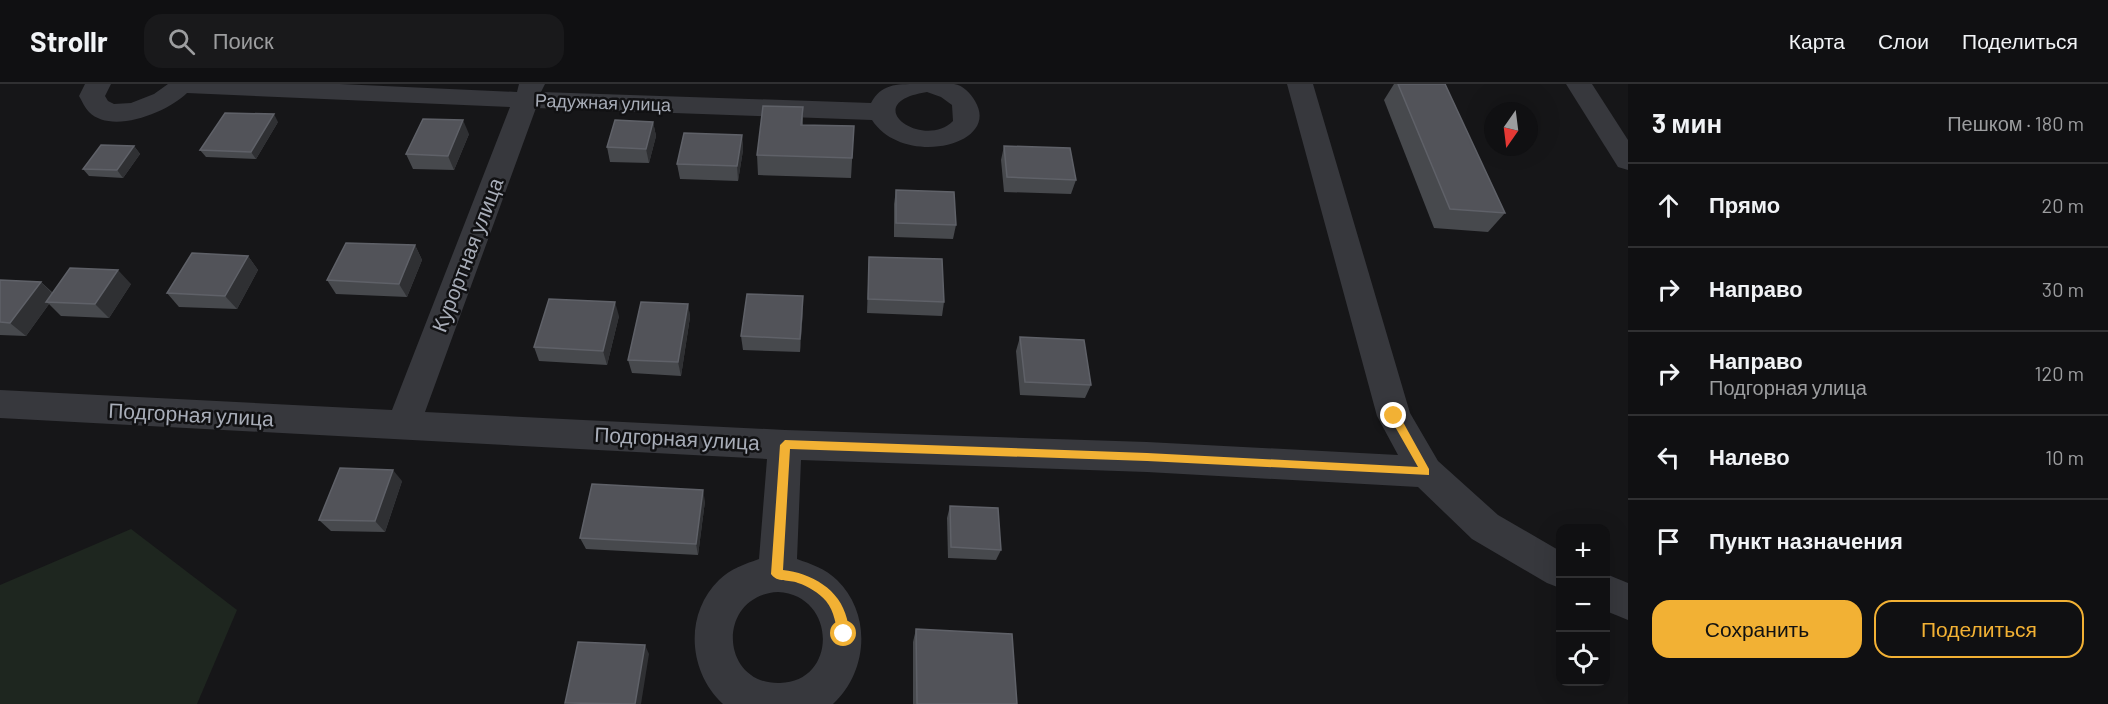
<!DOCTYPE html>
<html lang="ru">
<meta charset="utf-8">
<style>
:root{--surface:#101012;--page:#19191b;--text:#f1f3f6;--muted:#9c9d9f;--line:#303032;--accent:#f2b134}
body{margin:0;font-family:Barlow,sans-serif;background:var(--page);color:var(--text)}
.controls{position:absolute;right:18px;bottom:18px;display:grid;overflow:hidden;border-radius:12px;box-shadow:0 6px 24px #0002}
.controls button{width:54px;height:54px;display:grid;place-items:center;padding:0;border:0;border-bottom:2px solid var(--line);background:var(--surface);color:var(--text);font:30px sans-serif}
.compass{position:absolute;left:1484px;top:18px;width:54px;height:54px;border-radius:50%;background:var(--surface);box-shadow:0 6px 24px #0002;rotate:194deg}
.stop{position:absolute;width:18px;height:18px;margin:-14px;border:4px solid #f2b134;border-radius:50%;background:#fff}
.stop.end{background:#f2b134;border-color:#fff;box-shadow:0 2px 6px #0008}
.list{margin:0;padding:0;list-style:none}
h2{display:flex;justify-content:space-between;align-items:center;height:78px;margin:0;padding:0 24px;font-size:26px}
h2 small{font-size:20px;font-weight:400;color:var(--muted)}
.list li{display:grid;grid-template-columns:39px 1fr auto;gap:18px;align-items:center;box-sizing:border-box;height:84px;padding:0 24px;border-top:2px solid var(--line)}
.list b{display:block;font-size:22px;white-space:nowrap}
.list p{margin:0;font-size:20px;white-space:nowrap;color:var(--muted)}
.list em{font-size:20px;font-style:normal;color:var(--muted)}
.actions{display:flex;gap:12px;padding:18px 24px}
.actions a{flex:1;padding:14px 0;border:2px solid var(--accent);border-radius:18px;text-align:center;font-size:21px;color:var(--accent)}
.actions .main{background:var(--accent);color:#111}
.icon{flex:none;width:33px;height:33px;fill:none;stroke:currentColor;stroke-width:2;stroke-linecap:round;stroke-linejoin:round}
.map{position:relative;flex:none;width:1628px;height:620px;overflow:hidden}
header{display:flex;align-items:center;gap:36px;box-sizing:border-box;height:84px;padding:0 30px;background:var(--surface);border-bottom:2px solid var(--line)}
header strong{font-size:28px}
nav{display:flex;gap:33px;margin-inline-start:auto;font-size:21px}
.search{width:420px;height:54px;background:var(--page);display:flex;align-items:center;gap:15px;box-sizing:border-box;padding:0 21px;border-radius:18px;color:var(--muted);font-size:22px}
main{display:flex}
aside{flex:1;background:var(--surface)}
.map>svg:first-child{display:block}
.green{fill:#1e261f}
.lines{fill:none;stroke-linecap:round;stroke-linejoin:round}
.minor{fill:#37383d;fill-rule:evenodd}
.wall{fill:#47494d}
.shaded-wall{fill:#2f3033}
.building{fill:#525359;stroke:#5f6168;stroke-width:1.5}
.route{fill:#f2b134}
.labels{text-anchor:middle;stroke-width:5;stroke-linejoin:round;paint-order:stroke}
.far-street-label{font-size:18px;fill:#a8adb8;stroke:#111113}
.street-label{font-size:21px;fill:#a8adb8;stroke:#111113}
</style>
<header>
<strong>Strollr</strong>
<div class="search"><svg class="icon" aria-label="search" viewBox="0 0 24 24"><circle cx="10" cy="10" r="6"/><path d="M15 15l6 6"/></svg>Поиск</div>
<nav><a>Карта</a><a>Слои</a><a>Поделиться</a></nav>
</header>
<main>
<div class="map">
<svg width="1628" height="620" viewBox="0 0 1628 620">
<rect width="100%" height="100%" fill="#161618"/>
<polygon class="green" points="131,445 237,526 197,620 0,620 0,501"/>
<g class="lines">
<g class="minor">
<path d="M85,0H111L105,12L108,17L114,20L131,19L154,10L168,0H340L517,8L519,0H545L541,8L871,19C881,0 896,0 917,0C929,0 943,0 954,0C963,1 971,10 975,17C1002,62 903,84 872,36L536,24L425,328L785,346L1147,358L1398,371L1377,332L1287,0H1313L1410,329L1438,377L1498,431L1560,467V504L1547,499L1472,455L1418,403L1147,388L801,376L797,475C811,480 826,485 837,496C872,530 868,588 833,620H723C688,588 684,530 719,496C730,485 745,480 759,475L767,375L0,334V306L392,326L510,23L187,9C168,28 112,51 89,28C85,24 82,17 79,12ZM927,8L941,13L952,21L953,37C923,67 856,19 927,8ZM778,508C837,511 838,598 780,599C719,601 716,511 778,508Z"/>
<polygon points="1566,0 1592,0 1628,56 1628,86 1618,83"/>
<polygon points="1606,490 1628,499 1628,536 1606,527"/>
</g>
</g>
<g class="wall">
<polygon points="1394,0 1445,0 1505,129 1488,148 1434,144 1384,16"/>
<polygon points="803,23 803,41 854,42 851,94 758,91 757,71"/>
<polygon points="278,38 256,75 206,73 200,66"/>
<polygon points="653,38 656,52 649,79 610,78 607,63"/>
<polygon points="469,50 454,86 413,85 406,70"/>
<polygon points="742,51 743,66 738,97 680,95 677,80"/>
<polygon points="134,62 140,70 123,94 89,92 83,85"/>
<polygon points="1004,62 1076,96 1071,110 1004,108 1001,76"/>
<polygon points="896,106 956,141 953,155 894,153 894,120"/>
<polygon points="415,161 422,176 407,213 336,210 327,196"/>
<polygon points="248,172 258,186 237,225 179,223 167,209"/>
<polygon points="869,173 944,218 942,232 867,229"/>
<polygon points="0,196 41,198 53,209 131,200 109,234 61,232 49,220 26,252 0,251"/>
<polygon points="688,220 690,233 681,292 632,289 628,276"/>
<polygon points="803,226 800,268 743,266 741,252"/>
<polygon points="619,232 607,281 539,277 534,263"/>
<polygon points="1020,253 1091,301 1085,314 1020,311 1016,267"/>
<polygon points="402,397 385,448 331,447 319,436"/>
<polygon points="705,417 698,471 586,465 580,454"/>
<polygon points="950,422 1001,466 996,476 948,474 947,434"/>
<polygon points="916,545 1017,620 913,620 913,558"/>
</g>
<g class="shaded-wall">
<polygon points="274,30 278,38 256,75 251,68"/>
<polygon points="463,36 469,50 454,86 448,72"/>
<polygon points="653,38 656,52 649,79 646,65"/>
<polygon points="742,51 743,66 738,97 737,82"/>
<polygon points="134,62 140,70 123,94 117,86"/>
<polygon points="415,161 422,176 407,213 399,200"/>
<polygon points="248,172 258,186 237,225 225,212"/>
<polygon points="118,186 131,200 109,234 95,220"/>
<polygon points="41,198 55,212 46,218 49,220 26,252 10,239"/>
<polygon points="803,212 803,226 800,268 800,255"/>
<polygon points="615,218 619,232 607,281 603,267"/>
<polygon points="688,220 690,233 681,292 678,278"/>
<polygon points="393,386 402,397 385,448 375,437"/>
<polygon points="703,406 705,417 698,471 696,460"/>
<polygon points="645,561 649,570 641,620 635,620"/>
</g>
<g class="building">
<polygon points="1398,0 1445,0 1505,129 1450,125"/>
<polygon points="763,22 803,23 801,41 854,42 852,74 757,71"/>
<polygon points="225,29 274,30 251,68 200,66"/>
<polygon points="423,35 463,36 448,72 406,70"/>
<polygon points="615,36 653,38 646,65 607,63"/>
<polygon points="684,49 742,51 737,82 677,80"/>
<polygon points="101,61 134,62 117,86 83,85"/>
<polygon points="1004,62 1070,64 1076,96 1007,93"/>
<polygon points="896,106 954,108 956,141 896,139"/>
<polygon points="346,159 415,161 399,200 327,196"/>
<polygon points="192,169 248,172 225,212 167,209"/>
<polygon points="869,173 942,175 944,218 868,215"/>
<polygon points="70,184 118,186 95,220 46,218"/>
<polygon points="0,196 41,198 10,239 0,238"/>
<polygon points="747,210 803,212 800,255 741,252"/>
<polygon points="549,215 615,218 603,267 534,263"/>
<polygon points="641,218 688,220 678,278 628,276"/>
<polygon points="1020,253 1084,256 1091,301 1025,298"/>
<polygon points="340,384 393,386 375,437 319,436"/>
<polygon points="592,400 703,406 696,460 580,454"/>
<polygon points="950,422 998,424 1001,466 951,463"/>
<polygon points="916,545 1012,550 1017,620 917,620"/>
<polygon points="578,558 645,561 635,620 565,619"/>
</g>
<path class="route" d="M1394,328L1398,329L1429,385V391L1147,377L790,365L783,486C811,489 840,505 847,535C848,542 851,547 848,554H840C835,541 835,528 826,517C819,509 808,502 798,499C789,495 777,499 771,490L780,361L785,356L1147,369L1418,383L1389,332Z"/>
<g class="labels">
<g class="far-street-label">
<text transform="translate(603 19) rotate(2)" y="6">Радужная улица</text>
</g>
<g class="street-label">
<text transform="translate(468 171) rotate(-69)" y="7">Курортная улица</text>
<text transform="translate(191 331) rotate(3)" y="7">Подгорная улица</text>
<text transform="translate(677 355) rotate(3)" y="7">Подгорная улица</text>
</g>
</g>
</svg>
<div class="controls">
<button>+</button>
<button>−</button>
<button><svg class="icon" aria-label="locate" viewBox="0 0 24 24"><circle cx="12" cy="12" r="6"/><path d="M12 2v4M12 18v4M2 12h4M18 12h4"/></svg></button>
</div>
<svg class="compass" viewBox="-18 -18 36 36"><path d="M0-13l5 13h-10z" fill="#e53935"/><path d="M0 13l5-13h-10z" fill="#9c9d9f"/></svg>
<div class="stop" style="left:844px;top:550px"></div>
<div class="stop end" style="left:1394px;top:332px"></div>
</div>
<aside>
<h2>3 мин<small>Пешком · 180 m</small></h2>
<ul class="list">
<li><svg class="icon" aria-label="ahead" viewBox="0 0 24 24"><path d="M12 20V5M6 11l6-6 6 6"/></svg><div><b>Прямо</b></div><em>20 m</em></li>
<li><svg class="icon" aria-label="right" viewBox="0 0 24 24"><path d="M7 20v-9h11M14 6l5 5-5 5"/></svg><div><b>Направо</b></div><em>30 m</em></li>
<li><svg class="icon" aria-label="right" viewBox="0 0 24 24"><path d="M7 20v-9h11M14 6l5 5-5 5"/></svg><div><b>Направо</b><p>Подгорная улица</p></div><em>120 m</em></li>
<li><svg class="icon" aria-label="left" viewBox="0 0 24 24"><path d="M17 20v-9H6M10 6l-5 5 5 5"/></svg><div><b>Налево</b></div><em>10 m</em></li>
<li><svg class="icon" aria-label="arrive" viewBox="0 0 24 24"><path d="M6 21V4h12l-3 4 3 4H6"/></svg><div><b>Пункт назначения</b></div></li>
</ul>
<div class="actions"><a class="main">Сохранить</a><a>Поделиться</a></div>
</aside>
</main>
